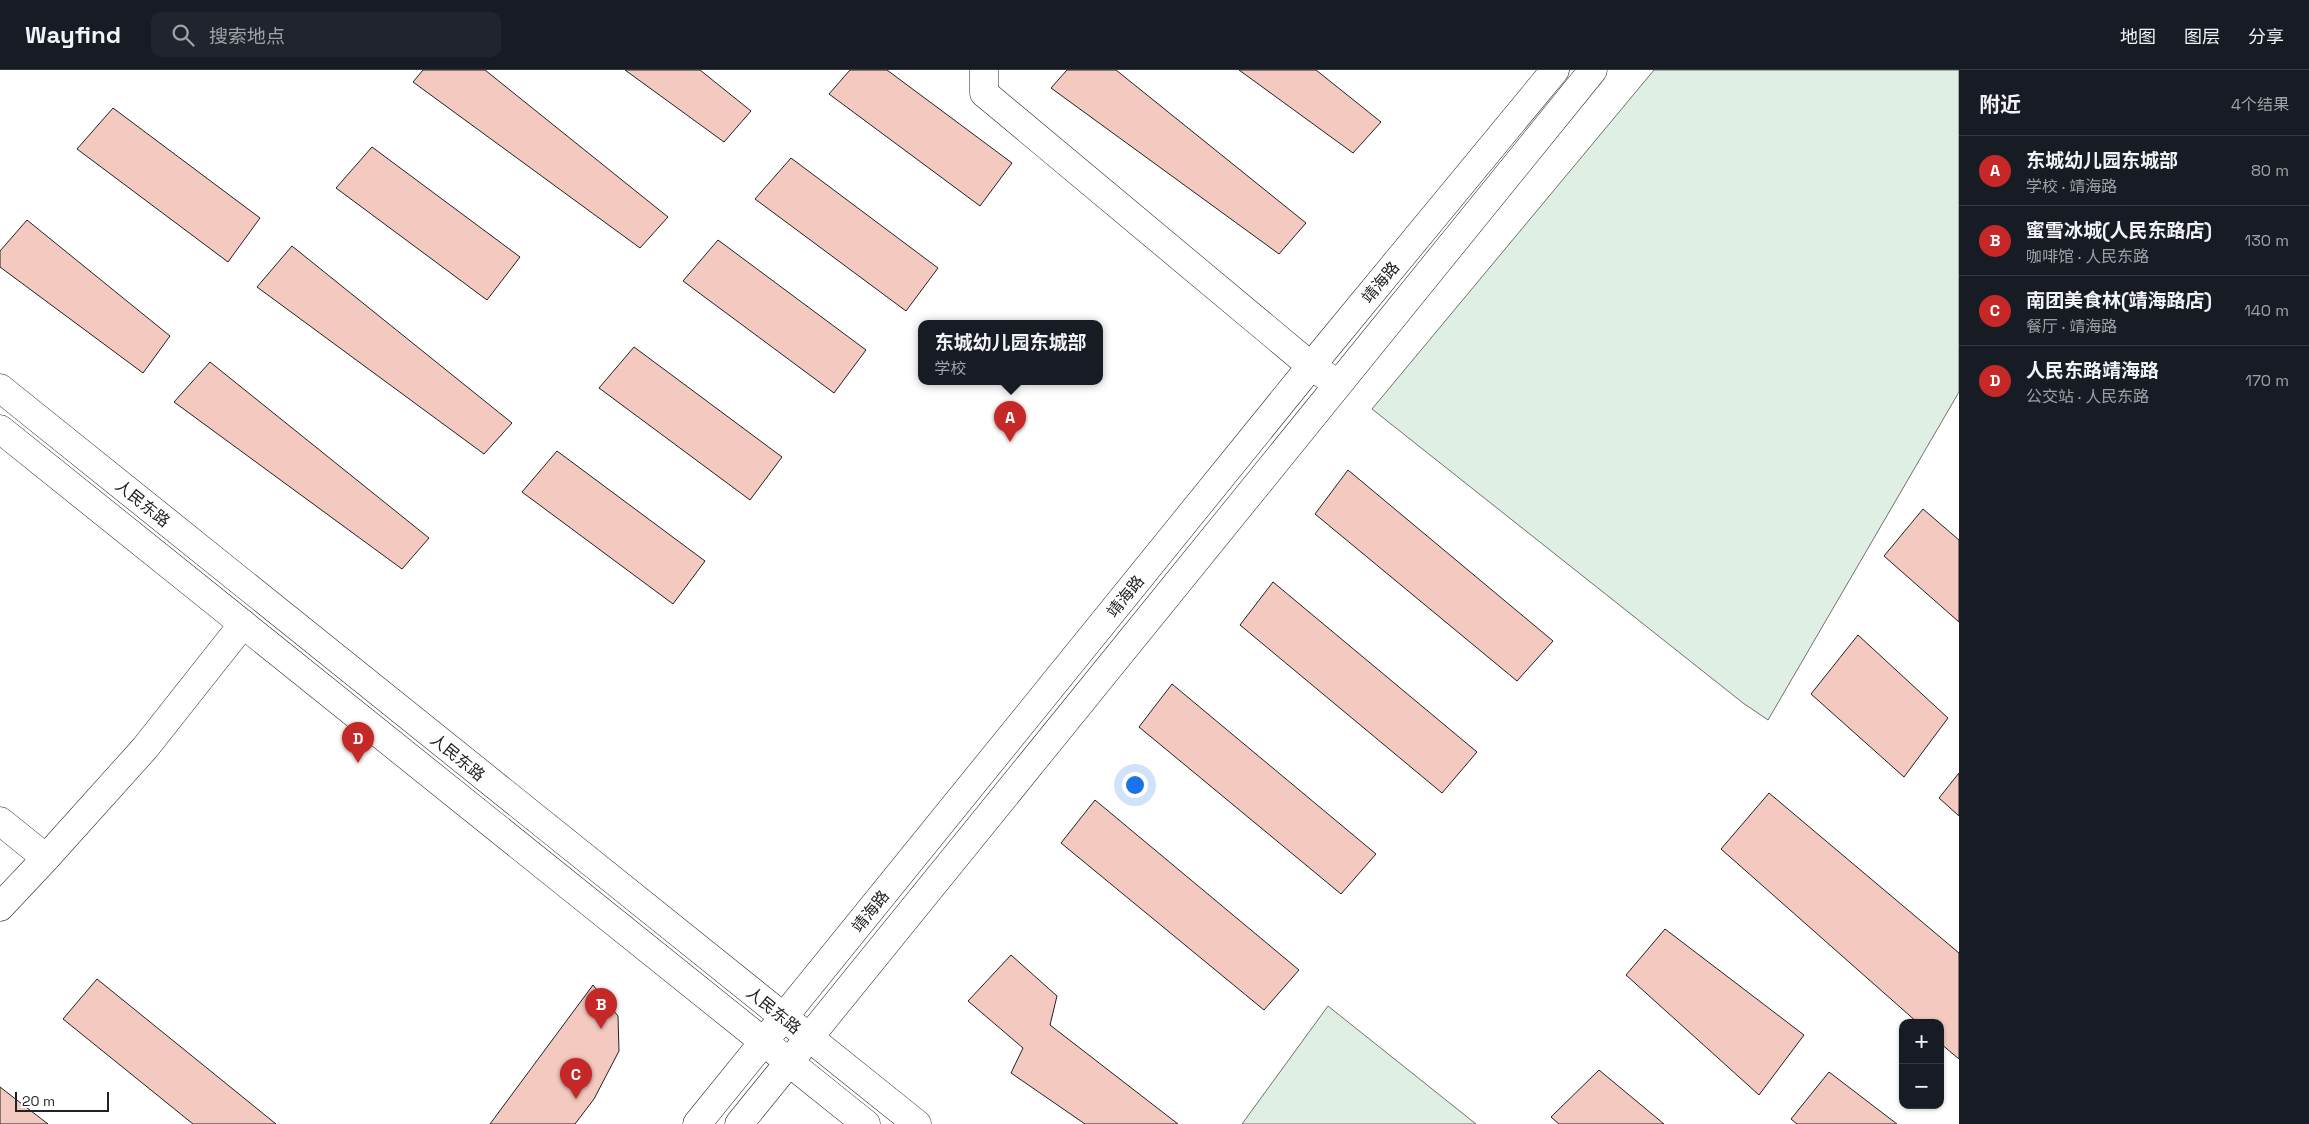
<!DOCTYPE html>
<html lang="zh">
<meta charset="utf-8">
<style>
:root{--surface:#171b24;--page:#20242c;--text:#f1f3f6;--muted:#9ea1a6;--line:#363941;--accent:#c62828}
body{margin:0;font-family:"Space Grotesk","Noto Sans SC",sans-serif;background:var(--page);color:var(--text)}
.controls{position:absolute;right:15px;bottom:15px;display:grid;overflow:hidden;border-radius:10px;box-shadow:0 1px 4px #0004}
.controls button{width:45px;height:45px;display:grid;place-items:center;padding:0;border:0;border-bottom:1px solid var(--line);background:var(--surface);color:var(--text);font:25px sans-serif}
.scale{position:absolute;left:15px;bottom:12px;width:94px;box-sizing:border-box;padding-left:5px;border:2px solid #222;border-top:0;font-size:14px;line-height:18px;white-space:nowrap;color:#222;-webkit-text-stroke:4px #fff;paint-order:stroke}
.you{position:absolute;left:1134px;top:714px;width:18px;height:18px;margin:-12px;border:4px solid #fff;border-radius:50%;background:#1a73e8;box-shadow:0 0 0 8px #1a73e833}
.badge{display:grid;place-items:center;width:32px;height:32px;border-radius:50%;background:var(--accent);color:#fff;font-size:16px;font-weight:700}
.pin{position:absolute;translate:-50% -41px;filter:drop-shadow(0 1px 2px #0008)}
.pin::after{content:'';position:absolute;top:26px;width:18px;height:15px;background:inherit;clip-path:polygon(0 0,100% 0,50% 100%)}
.popup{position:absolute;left:918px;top:250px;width:185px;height:65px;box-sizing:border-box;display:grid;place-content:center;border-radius:10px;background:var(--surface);filter:drop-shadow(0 1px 4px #0005);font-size:16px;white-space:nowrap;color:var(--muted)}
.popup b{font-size:19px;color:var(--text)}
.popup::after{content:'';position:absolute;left:50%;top:100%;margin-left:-10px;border:10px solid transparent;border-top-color:var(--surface)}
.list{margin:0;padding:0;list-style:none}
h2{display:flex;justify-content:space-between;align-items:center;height:65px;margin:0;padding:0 20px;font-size:21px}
h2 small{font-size:16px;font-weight:400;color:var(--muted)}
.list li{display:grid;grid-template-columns:32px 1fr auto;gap:15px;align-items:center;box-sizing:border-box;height:70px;padding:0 20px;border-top:1px solid var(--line)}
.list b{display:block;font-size:19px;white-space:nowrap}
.list p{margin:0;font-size:16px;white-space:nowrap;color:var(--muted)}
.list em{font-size:16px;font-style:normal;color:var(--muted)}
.icon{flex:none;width:28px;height:28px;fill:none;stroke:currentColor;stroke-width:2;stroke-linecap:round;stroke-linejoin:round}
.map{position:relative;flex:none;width:1959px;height:1054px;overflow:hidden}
header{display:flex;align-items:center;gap:30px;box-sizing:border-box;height:70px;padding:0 25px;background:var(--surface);border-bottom:1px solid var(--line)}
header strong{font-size:24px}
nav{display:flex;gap:28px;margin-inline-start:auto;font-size:18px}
.search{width:350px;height:45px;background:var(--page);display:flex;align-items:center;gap:12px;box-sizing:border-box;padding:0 18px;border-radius:10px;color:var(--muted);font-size:19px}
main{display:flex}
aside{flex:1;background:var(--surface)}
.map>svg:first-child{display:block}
.green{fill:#e0efe3;stroke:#6f6f6f}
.building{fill:#f3c9c0;stroke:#222}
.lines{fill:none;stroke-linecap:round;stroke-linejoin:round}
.minor-casing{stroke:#222;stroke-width:29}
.major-casing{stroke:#222;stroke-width:29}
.minor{stroke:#fff;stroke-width:28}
.major{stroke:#fff;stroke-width:28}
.labels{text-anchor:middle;stroke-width:4;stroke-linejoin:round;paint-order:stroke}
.street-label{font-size:16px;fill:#222;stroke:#fff}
</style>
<header>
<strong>Wayfind</strong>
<div class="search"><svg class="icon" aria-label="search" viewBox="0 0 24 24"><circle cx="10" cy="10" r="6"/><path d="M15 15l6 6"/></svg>搜索地点</div>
<nav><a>地图</a><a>图层</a><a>分享</a></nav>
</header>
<main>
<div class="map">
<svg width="1959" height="1054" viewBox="0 0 1959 1054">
<rect width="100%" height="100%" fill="#fff"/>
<g class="green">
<polygon points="1654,0 1959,0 1959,322 1768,650 1743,633 1372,339"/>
<polygon points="1328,936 1476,1054 1242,1054"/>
</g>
<g class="building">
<polygon points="423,0 485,0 668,147 640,178 413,12"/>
<polygon points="625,0 700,0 751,41 724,72"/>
<polygon points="850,0 887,0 1012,93 980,136 829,24"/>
<polygon points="1067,0 1116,0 1306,153 1279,184 1051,18"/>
<polygon points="1239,0 1316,0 1381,52 1353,83"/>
<polygon points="113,38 260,148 228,192 77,79"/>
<polygon points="372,77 520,187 487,230 336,118"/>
<polygon points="791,88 938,198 906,241 755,129"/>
<polygon points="27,150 170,266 143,303 0,197 0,181"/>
<polygon points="718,170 866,280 834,323 683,211"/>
<polygon points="292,176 512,353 484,384 257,217"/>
<polygon points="634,277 782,387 750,430 599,318"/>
<polygon points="210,292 429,468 402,499 174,332"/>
<polygon points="557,381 705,491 673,534 522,422"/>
<polygon points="1348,400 1553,571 1517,611 1315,444"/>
<polygon points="1923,439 1959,470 1959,552 1884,486"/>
<polygon points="1273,512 1477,682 1442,723 1240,555"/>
<polygon points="1858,565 1948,648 1904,707 1811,624"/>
<polygon points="1172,614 1376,784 1341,824 1139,657"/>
<polygon points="1959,703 1959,746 1939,728"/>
<polygon points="1769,723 1959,883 1959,989 1940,973 1940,953 1918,953 1721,779"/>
<polygon points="1095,730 1299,900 1264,940 1061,773"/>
<polygon points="1665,859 1804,965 1759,1025 1626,905"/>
<polygon points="1011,885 1057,926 1050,955 1178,1054 1085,1054 1011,1003 1023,978 968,931"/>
<polygon points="97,909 276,1054 193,1054 63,949"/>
<polygon points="593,915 618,946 619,981 594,1029 575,1054 490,1054"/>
<polygon points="1599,1000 1664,1054 1559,1054 1551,1047"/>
<polygon points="1829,1002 1897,1054 1797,1054 1791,1049"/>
<polygon points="0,1017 48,1054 0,1054"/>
</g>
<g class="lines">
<defs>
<g id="minor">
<polyline points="984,0 984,23 1311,296 1338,314"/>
<polyline points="0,318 917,1054"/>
<polyline points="0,359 866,1054"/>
<polyline points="0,751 46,788 0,837"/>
<polyline points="46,788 145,678 243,554"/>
</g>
<g id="major">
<polyline points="697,1054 1311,296 1555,0"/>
<polyline points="739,1054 1593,0"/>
</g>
</defs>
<use href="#minor" class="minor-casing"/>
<use href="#major" class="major-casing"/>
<use href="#minor" class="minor"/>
<use href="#major" class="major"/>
</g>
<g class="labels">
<g class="street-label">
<text transform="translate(1380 212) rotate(-50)" y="6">靖海路</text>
<text transform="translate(143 433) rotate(39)" y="6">人民东路</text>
<text transform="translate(1125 526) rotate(-51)" y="6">靖海路</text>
<text transform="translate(458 687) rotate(39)" y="6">人民东路</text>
<text transform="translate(870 841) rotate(-51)" y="6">靖海路</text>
<text transform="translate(774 940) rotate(39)" y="6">人民东路</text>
</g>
</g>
</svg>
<div class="controls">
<button>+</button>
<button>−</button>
</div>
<div class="scale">20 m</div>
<div class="you"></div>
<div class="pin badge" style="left:1010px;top:372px">A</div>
<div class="popup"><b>东城幼儿园东城部</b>学校</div>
<div class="pin badge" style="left:601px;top:959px">B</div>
<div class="pin badge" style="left:576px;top:1029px">C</div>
<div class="pin badge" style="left:358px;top:693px">D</div>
</div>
<aside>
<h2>附近<small>4个结果</small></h2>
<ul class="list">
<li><span class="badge">A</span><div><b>东城幼儿园东城部</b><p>学校 · 靖海路</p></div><em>80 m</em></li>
<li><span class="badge">B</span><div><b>蜜雪冰城(人民东路店)</b><p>咖啡馆 · 人民东路</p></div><em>130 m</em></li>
<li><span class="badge">C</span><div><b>南团美食林(靖海路店)</b><p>餐厅 · 靖海路</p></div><em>140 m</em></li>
<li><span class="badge">D</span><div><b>人民东路靖海路</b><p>公交站 · 人民东路</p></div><em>170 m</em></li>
</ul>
</aside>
</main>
